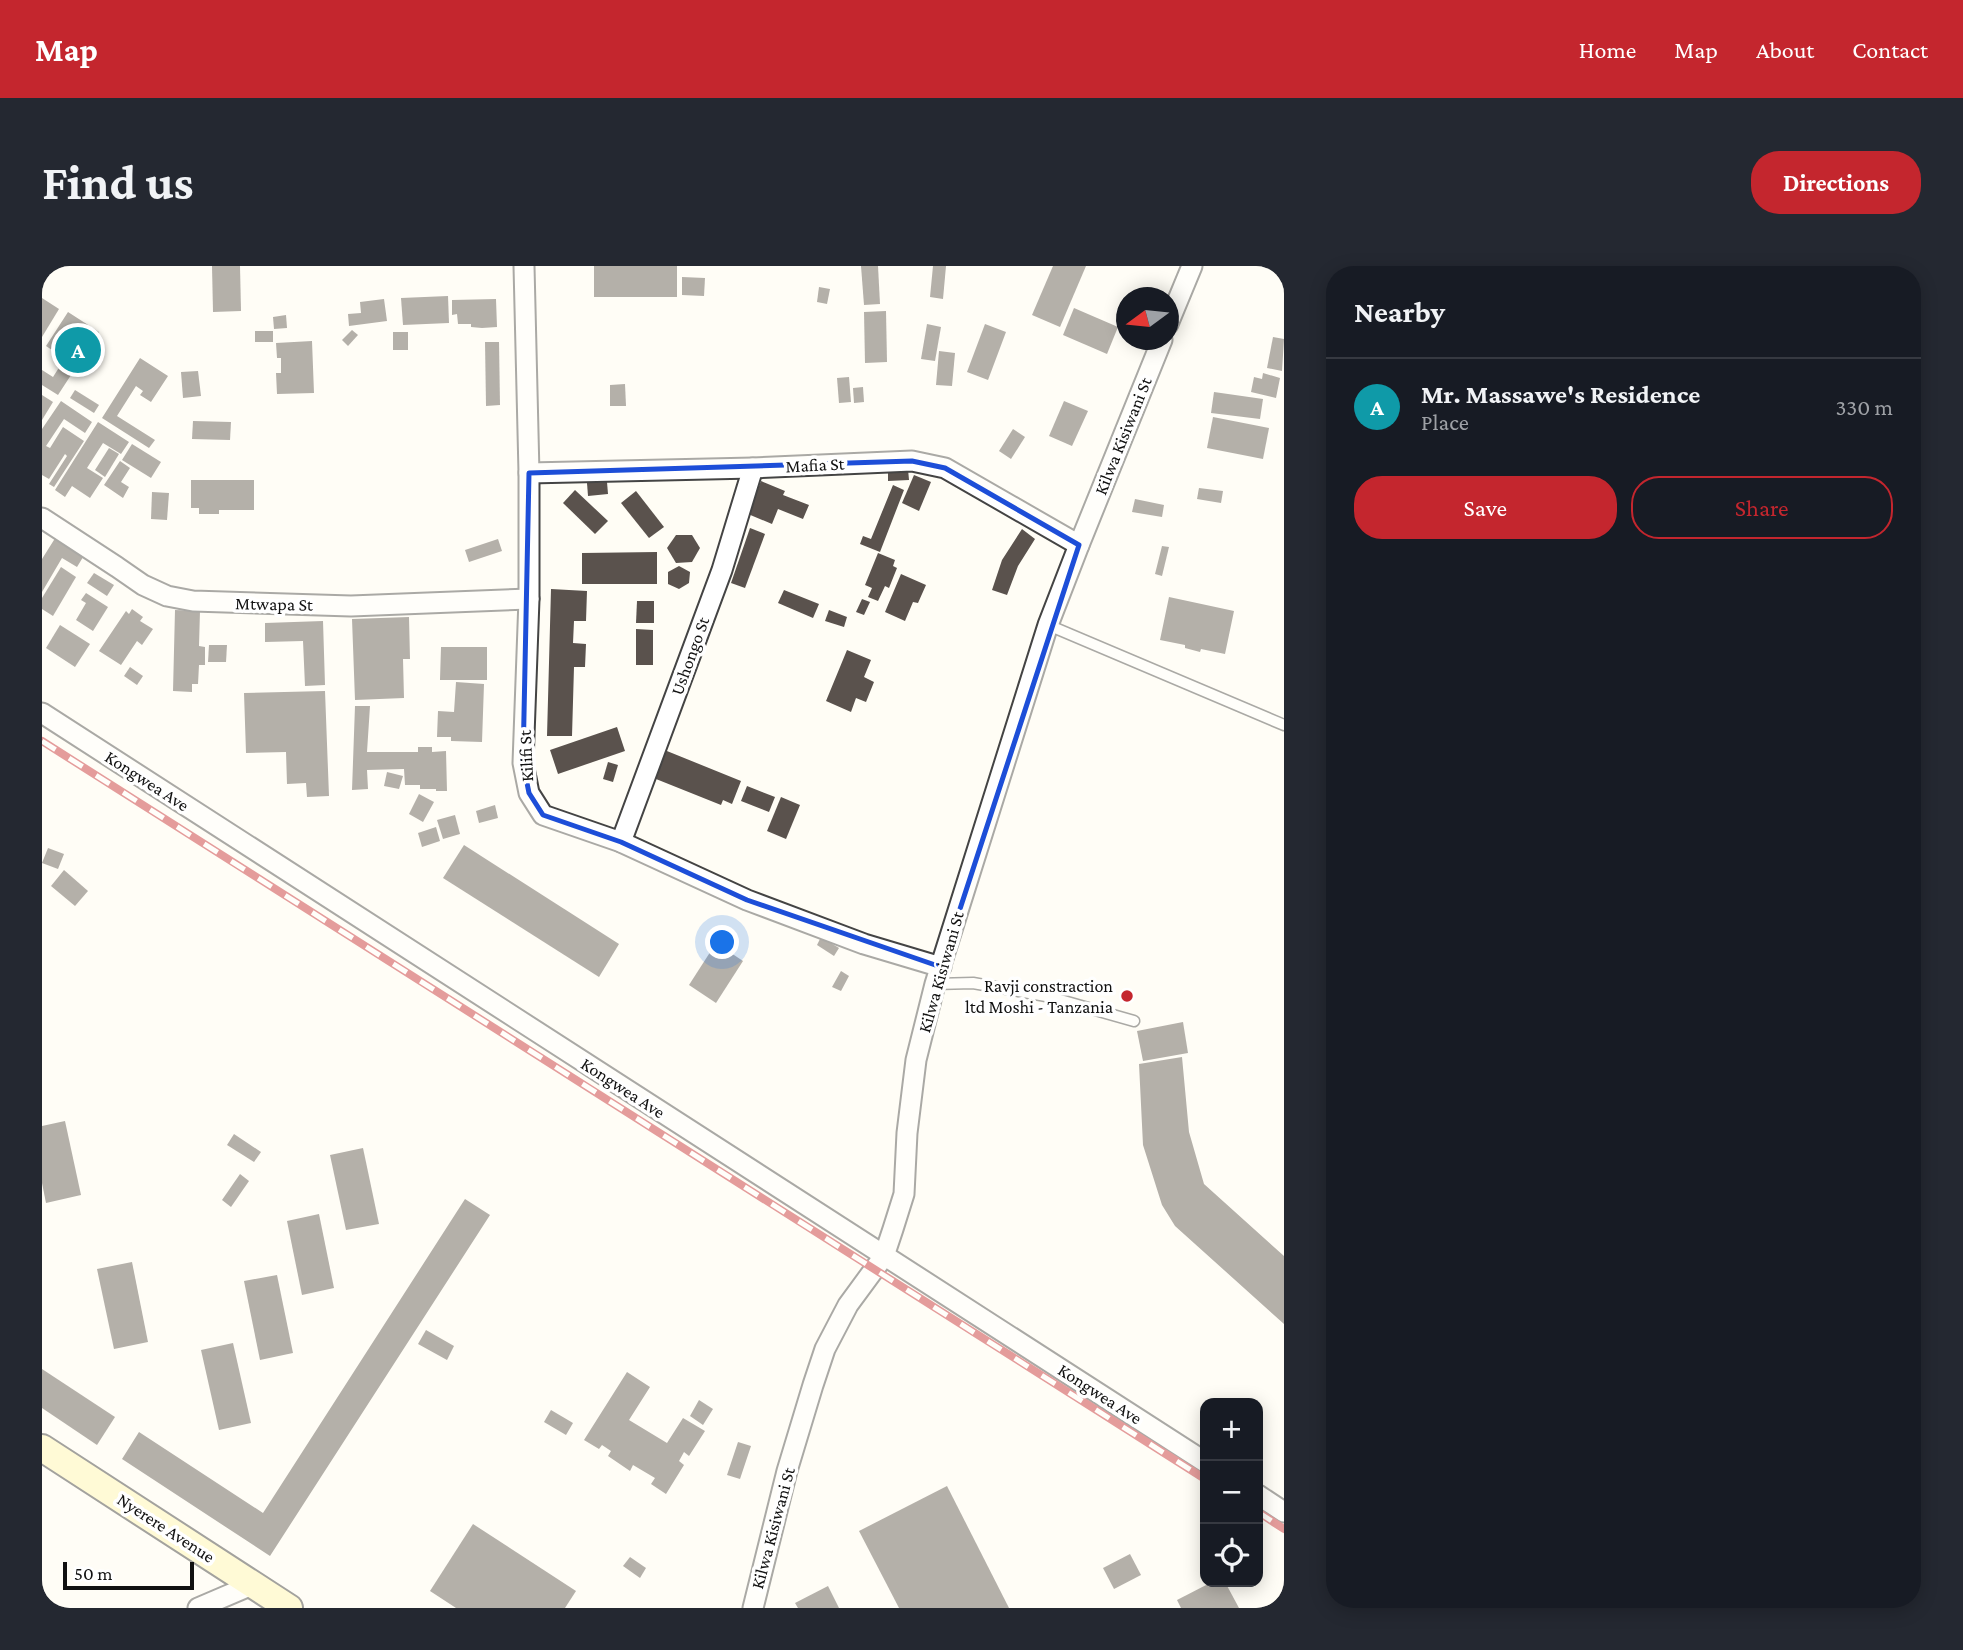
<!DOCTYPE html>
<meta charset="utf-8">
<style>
:root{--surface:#171b24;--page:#242831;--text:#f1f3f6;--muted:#9ea1a6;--line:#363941;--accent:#c4262e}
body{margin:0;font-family:"Crimson Pro",serif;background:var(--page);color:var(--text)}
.controls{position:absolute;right:21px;bottom:21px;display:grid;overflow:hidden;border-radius:14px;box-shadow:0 4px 18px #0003}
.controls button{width:63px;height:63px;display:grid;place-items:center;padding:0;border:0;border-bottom:2px solid var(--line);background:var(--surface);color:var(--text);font:35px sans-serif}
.compass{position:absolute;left:1074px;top:21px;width:63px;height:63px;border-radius:50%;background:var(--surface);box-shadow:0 4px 18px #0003;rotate:255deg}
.scale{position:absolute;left:21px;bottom:18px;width:131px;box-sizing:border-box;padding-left:7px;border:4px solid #111;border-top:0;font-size:19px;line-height:24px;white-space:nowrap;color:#111;-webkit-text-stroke:5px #fff;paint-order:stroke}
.you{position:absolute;left:681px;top:677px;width:24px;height:24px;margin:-18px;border:5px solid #fff;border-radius:50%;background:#1a73e8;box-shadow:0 0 0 10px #1a73e833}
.badge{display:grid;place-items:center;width:46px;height:46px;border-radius:50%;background:var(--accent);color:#fff;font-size:23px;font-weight:700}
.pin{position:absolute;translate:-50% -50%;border:4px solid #fff;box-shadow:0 2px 7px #0006}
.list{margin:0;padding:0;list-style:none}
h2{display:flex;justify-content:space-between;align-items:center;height:91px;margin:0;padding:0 28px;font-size:30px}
h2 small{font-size:23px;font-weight:400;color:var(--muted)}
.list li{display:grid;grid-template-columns:46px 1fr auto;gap:21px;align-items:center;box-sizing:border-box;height:98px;padding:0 28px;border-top:2px solid var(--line)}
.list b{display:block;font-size:26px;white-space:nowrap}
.list p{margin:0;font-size:23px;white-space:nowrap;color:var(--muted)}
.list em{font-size:23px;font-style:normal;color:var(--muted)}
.actions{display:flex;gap:14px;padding:21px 28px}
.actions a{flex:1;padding:16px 0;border:2px solid var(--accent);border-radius:28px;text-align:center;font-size:24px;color:var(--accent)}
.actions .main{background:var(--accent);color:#fff}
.icon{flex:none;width:38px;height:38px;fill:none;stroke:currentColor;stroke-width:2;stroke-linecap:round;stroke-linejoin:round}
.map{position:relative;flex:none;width:1242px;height:1342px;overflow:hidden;border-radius:28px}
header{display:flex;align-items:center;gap:42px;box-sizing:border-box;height:98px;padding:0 35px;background:var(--accent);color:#fff}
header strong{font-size:33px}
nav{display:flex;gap:38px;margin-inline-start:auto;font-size:24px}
.intro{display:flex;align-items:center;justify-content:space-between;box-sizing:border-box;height:168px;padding:0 42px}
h1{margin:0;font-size:49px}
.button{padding:18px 32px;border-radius:28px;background:var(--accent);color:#fff;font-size:24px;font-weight:700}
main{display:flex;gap:42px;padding:0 42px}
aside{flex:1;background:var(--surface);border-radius:28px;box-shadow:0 4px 18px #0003}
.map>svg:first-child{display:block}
.building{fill:#5a524d}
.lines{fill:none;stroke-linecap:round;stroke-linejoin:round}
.lane-casing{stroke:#444;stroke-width:13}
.street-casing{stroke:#444;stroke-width:23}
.secondary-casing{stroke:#333;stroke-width:30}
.lane{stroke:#fff;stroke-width:10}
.street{stroke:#fff;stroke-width:19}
.secondary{stroke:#fff6b0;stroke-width:26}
.rail-casing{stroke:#c4262e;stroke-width:8}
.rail{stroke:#fff;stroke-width:5;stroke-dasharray:16;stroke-linecap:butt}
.marked{fill:none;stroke:#1d4ed8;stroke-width:5;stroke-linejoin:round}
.poi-dot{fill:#c4262e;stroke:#fff;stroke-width:2.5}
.labels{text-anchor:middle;stroke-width:7;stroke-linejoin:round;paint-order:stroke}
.street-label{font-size:18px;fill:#111;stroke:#fff}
.poi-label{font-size:18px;fill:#111;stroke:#fff;text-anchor:end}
</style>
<header>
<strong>Map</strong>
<nav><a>Home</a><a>Map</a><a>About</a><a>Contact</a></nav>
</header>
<div class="intro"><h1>Find us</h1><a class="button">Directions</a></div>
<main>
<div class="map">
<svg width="1242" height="1342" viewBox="0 0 1242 1342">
<rect width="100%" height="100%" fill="#fffdf5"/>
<g class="building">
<polygon points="170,0 198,0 199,45 171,46"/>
<rect x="552" y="0" width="83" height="31"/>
<polygon points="819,0 836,0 838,38 822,39"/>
<polygon points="891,0 904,0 901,33 888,31"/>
<polygon points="1011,0 1044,0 1018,61 990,49"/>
<polygon points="640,11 663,12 662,30 640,29"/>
<polygon points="777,21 788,23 785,38 775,36"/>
<polygon points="406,30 407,57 361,59 359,32"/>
<polygon points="0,32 17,43 0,71"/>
<polygon points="342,33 345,55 307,60 306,48 319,47 318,36"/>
<polygon points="454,33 455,61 440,62 429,61 429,58 416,58 415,48 410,49 410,34"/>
<polygon points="1032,42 1076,61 1065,88 1021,69"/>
<polygon points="844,45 845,96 823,97 822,46"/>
<polygon points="26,46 57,66 16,129 0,119 0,104 11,111 32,78 26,74 16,88 4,80"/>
<polygon points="244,49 245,62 232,63 231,51"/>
<polygon points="885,58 899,61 893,95 879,93"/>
<polygon points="943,58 964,66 946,114 925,106"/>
<polygon points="310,64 316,69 306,80 300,74"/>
<rect x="213" y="65" width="18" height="11"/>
<rect x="351" y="66" width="15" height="18"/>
<polygon points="1231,71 1242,73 1240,105 1225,102"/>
<polygon points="270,75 272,127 235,128 234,107 239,107 239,92 235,92 234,77"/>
<polygon points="443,76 457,76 458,139 444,140"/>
<polygon points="897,85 913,87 910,120 894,119"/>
<polygon points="98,92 126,110 109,136 98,129 101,125 94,120 75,150 113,174 107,182 60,152"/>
<polygon points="156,105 159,130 141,132 139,106"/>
<polygon points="1221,107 1238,112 1234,132 1209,126 1212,111 1220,113"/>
<polygon points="807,111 809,136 797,137 795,112"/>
<polygon points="583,118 584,140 568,140 568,119"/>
<polygon points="821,121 822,136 812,137 811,122"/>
<polygon points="33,124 57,139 52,147 28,132"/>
<polygon points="1172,126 1221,133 1218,153 1169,147"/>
<polygon points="0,129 11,136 0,154"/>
<polygon points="19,135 50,156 43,167 22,153 4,180 8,182 21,161 42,175 12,221 7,218 25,190 23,188 7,213 0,209 0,163"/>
<polygon points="1022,135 1046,145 1030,180 1007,170"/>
<polygon points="1171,151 1227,162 1221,193 1165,182"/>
<polygon points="151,155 189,156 188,174 150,173"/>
<polygon points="56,156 87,176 79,188 61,177 45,202 61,212 48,232 30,220 23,231 13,224"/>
<polygon points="971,163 983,171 969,193 957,185"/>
<polygon points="90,178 119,196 109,212 80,194"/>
<polygon points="67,182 77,188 63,211 53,204"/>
<polygon points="78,195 88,202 79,216 87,221 81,232 62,219"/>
<polygon points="866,203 867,214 846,215 846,204"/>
<polygon points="872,209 889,216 877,245 860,237"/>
<polygon points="149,214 212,214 212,244 177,244 177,248 157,248 157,242 149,242"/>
<polygon points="719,215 743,225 741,229 767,239 761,253 736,243 730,258 706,248"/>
<polygon points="565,216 566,228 546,230 545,217"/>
<polygon points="851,219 862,224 838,286 818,278 821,270 829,273"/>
<polygon points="1157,222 1181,225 1179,237 1155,233"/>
<polygon points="533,224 566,255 553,268 521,237"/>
<polygon points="594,225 622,261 607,272 579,237"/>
<polygon points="110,226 127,227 125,254 109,253"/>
<polygon points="1093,233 1122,239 1120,251 1090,246"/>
<polygon points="708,262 723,268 703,322 689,317"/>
<polygon points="980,263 993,273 976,300 965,329 950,324 960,294"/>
<polygon points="17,266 46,283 35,301 20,292 0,326 0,293"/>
<polygon points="634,269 650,269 658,282 650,296 634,297 625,282"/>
<polygon points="456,273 460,285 427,296 423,284"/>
<polygon points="1120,280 1127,281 1120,310 1113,308"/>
<polygon points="615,286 615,318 540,318 540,287"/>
<polygon points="836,287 853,294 851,300 855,302 847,322 843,320 836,335 826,331 830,322 823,319"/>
<polygon points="637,300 648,306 647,317 637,323 626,318 626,306"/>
<polygon points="19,301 34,311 11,350 0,343 0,332"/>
<polygon points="52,307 72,319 65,330 45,317"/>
<polygon points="859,308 884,319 876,337 871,336 863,355 843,346"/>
<polygon points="509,323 545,325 544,355 532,355 531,377 544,378 543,401 532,401 530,470 505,470"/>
<polygon points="742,324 777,338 771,352 736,337"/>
<polygon points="44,327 66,341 51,365 34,354 44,337 39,334"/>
<polygon points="1127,331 1192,345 1183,388 1159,383 1158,386 1143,382 1143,379 1118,374"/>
<polygon points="820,333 828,336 822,349 814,346"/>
<polygon points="595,335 612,335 612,357 594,357"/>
<polygon points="90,343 101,351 98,355 111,363 100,379 95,375 79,399 57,385 84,345 87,348"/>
<polygon points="133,344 158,345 157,380 163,381 163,399 157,399 156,418 150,418 150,426 131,425"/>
<polygon points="787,344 805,351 802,361 783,355"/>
<polygon points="367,351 368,393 361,393 362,432 313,434 310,353"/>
<polygon points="281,355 283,419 263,420 261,375 223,376 223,357"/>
<polygon points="18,359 48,378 33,401 4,382"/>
<polygon points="594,363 611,364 611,399 594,399"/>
<polygon points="167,379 185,379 184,396 166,396"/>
<polygon points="399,381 445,381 445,414 398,414"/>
<polygon points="805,384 829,394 822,411 832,416 824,436 814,432 809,446 784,435"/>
<polygon points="88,401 101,410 95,419 82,410"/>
<polygon points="414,416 442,418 440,476 409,475 409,471 395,471 396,445 412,446"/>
<polygon points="283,425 287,530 265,531 264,517 245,518 244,486 204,487 202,427"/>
<polygon points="313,440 328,440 325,486 376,486 376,481 390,481 390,486 404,485 405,525 394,525 394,523 378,523 378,519 363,519 362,503 325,504 326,523 310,524"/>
<polygon points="575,461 583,485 516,508 508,484"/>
<polygon points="620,483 699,515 690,538 681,534 679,539 609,511"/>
<polygon points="566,496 576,499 571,516 561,513"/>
<polygon points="345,506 361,510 357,523 342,520"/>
<polygon points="705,520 733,531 727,546 699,535"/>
<polygon points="377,528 392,536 381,556 367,548"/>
<polygon points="739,531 758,539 744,573 725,565"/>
<polygon points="453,539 456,552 437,557 434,545"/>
<polygon points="413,549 418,568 401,573 395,554"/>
<polygon points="394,561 398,575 380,581 376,567"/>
<polygon points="422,579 577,678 557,711 401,612"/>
<polygon points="6,582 22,588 16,603 0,597"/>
<polygon points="22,604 46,625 33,640 9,620"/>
<polygon points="779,671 797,682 792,690 775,679"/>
<polygon points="674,677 701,695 674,737 647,719"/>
<polygon points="799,705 807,710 799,725 790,721"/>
<polygon points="1141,756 1146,787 1101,795 1095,765"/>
<polygon points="1140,791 1147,866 1162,918 1242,990 1242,1058 1133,960 1120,939 1101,879 1097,798"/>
<polygon points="23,855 39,929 4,937 0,917 0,860"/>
<polygon points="192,868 219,886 212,896 185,879"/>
<polygon points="321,882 337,958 304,964 288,889"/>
<polygon points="198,908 207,915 189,941 180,934"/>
<polygon points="423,933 448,949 228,1290 80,1193 97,1166 221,1247"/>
<polygon points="277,948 292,1022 260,1029 245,955"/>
<polygon points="90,996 106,1076 72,1083 55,1003"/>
<polygon points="235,1009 251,1087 218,1094 202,1015"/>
<polygon points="384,1064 412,1080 405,1094 376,1078"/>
<polygon points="191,1077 209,1157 177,1164 159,1084"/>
<polygon points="0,1103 73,1151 55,1179 0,1142"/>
<polygon points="585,1106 608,1121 587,1154 625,1177 641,1152 663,1165 647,1190 642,1186 637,1195 642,1199 624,1228 609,1218 613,1212 591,1199 588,1205 566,1190 569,1185 560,1179 557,1183 542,1174"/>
<polygon points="657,1134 671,1143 661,1159 648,1150"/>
<polygon points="509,1144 531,1157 524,1169 502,1156"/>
<polygon points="696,1176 709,1180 698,1213 685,1209"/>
<polygon points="905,1220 967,1342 857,1342 817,1265"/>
<polygon points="431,1258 534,1325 523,1342 414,1342 388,1325"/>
<polygon points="1088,1288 1099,1309 1072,1323 1061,1302"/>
<polygon points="588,1291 604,1302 598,1312 581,1300"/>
<polygon points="1170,1316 1183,1316 1197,1342 1139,1342 1135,1334"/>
<polygon points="786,1320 797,1342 756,1342 753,1337"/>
</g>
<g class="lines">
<defs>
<g id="lane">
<polyline points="1006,359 1242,459"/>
<polyline points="893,718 931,717 1004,730 1092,755"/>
</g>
<g id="street">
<polyline points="482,0 487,207 487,333 481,497 487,527 501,549 579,576 705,634 822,678 899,701"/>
<polyline points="1126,58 1150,0"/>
<polyline points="487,207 711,202 870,195 903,202 1037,279"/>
<polyline points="0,252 75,301 101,319 125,330 151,335 309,340 487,333"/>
<polyline points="0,447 1163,1196"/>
<polyline points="579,576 680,304 711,202"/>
<polyline points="1216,1229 1242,1246"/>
<polyline points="156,1342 212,1318"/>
<polyline points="711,1342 745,1205 771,1119 783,1083 806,1039 842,990 851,963 862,928 865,867 874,794 893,718 1006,359 1037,279 1120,74"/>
</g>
<polyline id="secondary" points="0,1182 247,1342"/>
</defs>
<use href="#lane" class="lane-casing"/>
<use href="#street" class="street-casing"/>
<use href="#secondary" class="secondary-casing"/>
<use href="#lane" class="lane"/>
<use href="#street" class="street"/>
<use href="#secondary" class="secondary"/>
<defs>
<g id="rail">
<polyline points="0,475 1163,1213"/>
<polyline points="1216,1246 1242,1263"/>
</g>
</defs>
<use href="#rail" class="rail-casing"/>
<use href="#rail" class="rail"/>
</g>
<path d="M0 0H1242V1342H0ZM870,195L903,202L1037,279L899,701L705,634L579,576L501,549L487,527L481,497L487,207Z" fill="#fffdf5" fill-opacity=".55" fill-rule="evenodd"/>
<path class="marked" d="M870,195L903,202L1037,279L899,701L705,634L579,576L501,549L487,527L481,497L487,207Z"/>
<circle class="poi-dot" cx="1085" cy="730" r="7"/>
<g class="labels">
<g class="street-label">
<text transform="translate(1081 170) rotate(-68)" y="6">Kilwa Kisiwani St</text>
<text transform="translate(773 199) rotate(-3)" y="6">Mafia St</text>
<text transform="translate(232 338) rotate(1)" y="6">Mtwapa St</text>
<text transform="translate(648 390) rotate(-70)" y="6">Ushongo St</text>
<text transform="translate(484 490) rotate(-93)" y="6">Kilifi St</text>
<text transform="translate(105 515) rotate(33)" y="6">Kongwea Ave</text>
<text transform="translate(899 706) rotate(-74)" y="6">Kilwa Kisiwani St</text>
<text transform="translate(581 822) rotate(33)" y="6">Kongwea Ave</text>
<text transform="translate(1058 1128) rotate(33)" y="6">Kongwea Ave</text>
<text transform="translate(124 1262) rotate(33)" y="6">Nyerere Avenue</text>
<text transform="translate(731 1262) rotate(-75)" y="6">Kilwa Kisiwani St</text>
</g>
<g class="poi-label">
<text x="1071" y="726">Ravji constraction<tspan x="1071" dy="21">ltd Moshi - Tanzania</tspan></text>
</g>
</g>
</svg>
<div class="controls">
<button>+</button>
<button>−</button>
<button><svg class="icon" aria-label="locate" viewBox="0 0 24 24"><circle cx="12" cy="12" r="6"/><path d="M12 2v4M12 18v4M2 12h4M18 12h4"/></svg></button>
</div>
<svg class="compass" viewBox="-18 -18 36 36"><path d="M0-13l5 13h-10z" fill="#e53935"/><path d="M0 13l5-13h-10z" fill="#9ea1a6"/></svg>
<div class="scale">50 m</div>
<div class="you"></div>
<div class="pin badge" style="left:36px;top:84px;background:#0f9aa8">A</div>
</div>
<aside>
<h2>Nearby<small></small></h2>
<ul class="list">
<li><span class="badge" style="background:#0f9aa8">A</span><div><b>Mr. Massawe's Residence</b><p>Place</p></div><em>330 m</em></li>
</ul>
<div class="actions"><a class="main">Save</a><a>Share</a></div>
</aside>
</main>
